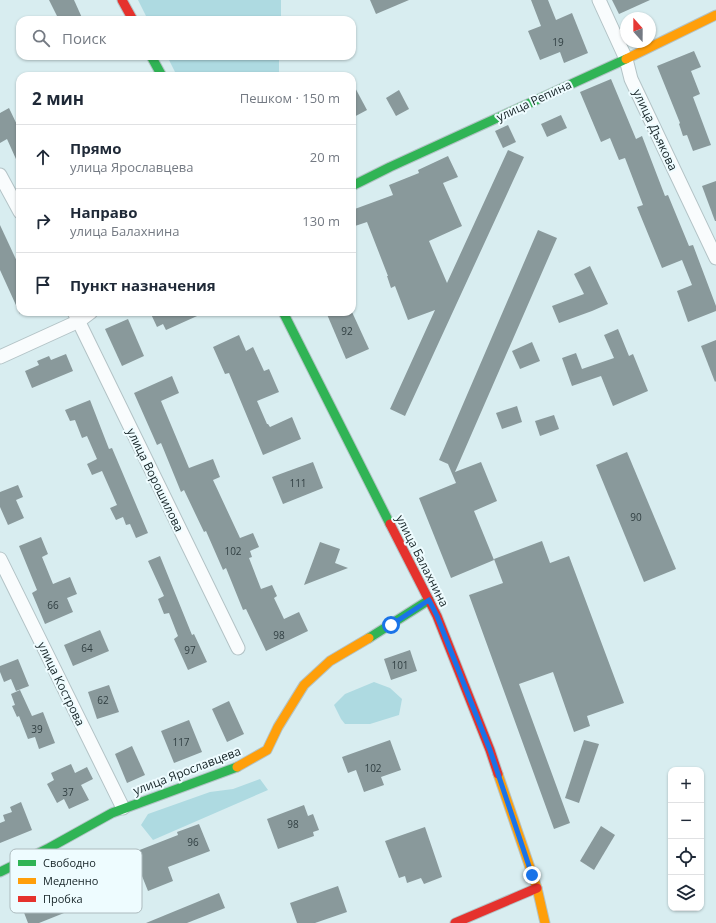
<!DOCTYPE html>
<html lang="ru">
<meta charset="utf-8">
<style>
:root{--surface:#fff;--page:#f2f2f3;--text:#1f2937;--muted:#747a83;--line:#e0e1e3}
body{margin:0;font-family:"Open Sans",sans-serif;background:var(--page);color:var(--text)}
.controls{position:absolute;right:12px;bottom:12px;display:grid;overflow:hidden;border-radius:8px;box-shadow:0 1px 3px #0004}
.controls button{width:36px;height:36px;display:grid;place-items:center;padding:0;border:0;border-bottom:1px solid var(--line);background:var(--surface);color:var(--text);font:20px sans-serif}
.compass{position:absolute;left:620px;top:12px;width:36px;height:36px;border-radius:50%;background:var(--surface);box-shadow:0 1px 3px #0004;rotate:339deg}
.stop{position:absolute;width:12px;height:12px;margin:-9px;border:3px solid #1a73e8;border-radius:50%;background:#fff}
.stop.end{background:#1a73e8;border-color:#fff;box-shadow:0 1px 4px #0008}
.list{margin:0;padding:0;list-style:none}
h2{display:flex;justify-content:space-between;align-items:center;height:52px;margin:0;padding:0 16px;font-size:17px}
h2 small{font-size:13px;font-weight:400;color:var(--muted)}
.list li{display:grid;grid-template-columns:26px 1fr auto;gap:12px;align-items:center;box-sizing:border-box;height:64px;padding:0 16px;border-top:1px solid var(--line)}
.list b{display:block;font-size:15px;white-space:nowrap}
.list p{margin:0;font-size:13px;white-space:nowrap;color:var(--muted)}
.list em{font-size:13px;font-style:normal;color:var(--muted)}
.icon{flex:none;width:22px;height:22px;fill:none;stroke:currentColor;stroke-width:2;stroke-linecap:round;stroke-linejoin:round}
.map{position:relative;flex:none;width:716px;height:923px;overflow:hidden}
.search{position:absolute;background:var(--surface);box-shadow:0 1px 3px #0004;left:16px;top:16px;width:340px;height:44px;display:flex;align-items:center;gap:10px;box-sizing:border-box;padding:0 14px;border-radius:12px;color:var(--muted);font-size:15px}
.panel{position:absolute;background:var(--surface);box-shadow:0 1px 3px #0004;left:16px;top:72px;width:340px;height:244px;border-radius:12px}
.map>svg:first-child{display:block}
.green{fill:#aedae1}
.building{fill:#89999b}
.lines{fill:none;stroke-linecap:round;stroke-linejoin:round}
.street-casing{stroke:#b3c3c6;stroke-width:15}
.fast-casing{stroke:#b3c3c6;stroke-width:11}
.slow-casing{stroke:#b3c3c6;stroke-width:11}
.jam-casing{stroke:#b3c3c6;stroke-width:11}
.street{stroke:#f9fcfd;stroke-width:13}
.fast{stroke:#30b455;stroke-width:9}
.slow{stroke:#ff9f0a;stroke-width:9}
.jam{stroke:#e5322d;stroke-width:9}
.route{stroke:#1a73e8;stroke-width:5}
.labels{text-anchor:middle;stroke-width:4;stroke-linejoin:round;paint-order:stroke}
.number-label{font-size:10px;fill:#324043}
.street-label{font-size:12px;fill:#152326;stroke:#eefcff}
.key{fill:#eefcff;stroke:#adbbbe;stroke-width:1}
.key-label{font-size:11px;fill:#152326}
</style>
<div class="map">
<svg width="716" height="923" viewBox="0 0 716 923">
<rect width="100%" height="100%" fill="#d8edf0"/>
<g class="green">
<polygon points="138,0 281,0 281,20 148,20"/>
<polygon points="167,56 279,56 279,76 177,76"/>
<polygon points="374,682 390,688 402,699 399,715 370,724 345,724 341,719 334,705 345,694"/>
<polygon points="260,779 268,790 153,840 141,825 148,814 210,792 233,789"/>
</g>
<g class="building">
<polygon points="49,0 74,0 83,20 59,20"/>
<polygon points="370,0 409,0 376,14"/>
<polygon points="531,0 548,0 556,20 572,13 588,53 564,63 560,52 540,60 528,31 541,26"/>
<polygon points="612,0 650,0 619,14"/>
<polygon points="694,51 701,67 691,71 700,94 693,97 711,145 693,151 687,135 683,136 679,124 680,123 657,66"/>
<polygon points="611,79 636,139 642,136 665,196 668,195 689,246 693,245 716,306 716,311 688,322 677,291 692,285 682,260 662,268 637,207 643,205 625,158 619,160 610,138 601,142 580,92"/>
<polygon points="352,82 367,110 352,118"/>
<polygon points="399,90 409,109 396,116 386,98"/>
<polygon points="9,108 20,131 20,168 7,139 0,143 0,113"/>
<polygon points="561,115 567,128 547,137 541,124"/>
<polygon points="508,125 516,142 503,148 495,131"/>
<polygon points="508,150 524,157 405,416 390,409 435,310 408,320 395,286 391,288 387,276 388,276 367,222 352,227 352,210 393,195 389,185 419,173 418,170 448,156 458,177 443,183 462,226 429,241 447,283"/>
<polygon points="716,181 716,221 715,221 702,186"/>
<polygon points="0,225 20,268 20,314 0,270"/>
<polygon points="538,230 557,238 455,472 481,462 497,501 474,511 494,560 451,578 419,498 456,483 448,464 439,460"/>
<polygon points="590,266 608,304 592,311 559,323 552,306 584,294 574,274"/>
<polygon points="150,312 206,312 166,330 163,324 157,327"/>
<polygon points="326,312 352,312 369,349 346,359"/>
<polygon points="128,319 144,356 122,366 105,329"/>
<polygon points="618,329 629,356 633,354 648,391 613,406 601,376 572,386 562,358 576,353 582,369 614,358 604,335"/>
<polygon points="239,335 246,351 253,347 264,371 269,369 279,392 257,401 267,424 268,424 270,427 292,417 301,439 263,455 229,373 225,374 213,347"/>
<polygon points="716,340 716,381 715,382 701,346"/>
<polygon points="532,342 540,361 520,369 512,351"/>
<polygon points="66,354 73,371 32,388 25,371 39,365 37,361 49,356 51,360"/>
<polygon points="172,376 179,393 161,401 189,468 213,459 220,477 213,480 240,538 253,533 259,547 250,551 252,557 249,558 261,589 272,585 277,596 274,598 284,619 299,612 308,631 266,651 246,609 243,610 226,568 223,570 206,531 204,532 184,490 181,492 161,443 157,445 134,393"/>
<polygon points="90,400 109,449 112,448 148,533 136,538 130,524 126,525 123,517 116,520 110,508 117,505 102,471 92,475 87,464 97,459 87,436 82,438 75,420 70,421 65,410"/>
<polygon points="517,406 522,422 502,429 496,413"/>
<polygon points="554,415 559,429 540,436 535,421"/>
<polygon points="627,452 676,569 644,582 596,465"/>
<polygon points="313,462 323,488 283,504 272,477"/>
<polygon points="18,485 23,497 16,500 24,518 8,525 0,507 0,492"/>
<polygon points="41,537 48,554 42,557 53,584 70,577 77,594 67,598 73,612 45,624 32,593 37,590 19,546"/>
<polygon points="542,541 550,563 569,556 624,703 587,716 590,726 574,732 553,672 519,684 570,823 554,829 469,595 503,583 494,559"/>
<polygon points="320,542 340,549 335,563 348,568 304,585"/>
<polygon points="160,556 192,635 194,634 207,662 188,670 174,639 178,636 169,613 164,614 158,599 164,596 148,561"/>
<polygon points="100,630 109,651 73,666 64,645"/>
<polygon points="410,650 417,671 391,680 384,659"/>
<polygon points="18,659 29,686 16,691 11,679 4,682 0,672 0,666"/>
<polygon points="109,685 119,712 97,719 88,692"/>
<polygon points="20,690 32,716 43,712 55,743 39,749 35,737 28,739 19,716 17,717 12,706 15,705 11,694"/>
<polygon points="229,701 244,734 227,742 212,709"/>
<polygon points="189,720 202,752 174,763 161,731"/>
<polygon points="390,740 401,770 381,777 384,785 364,792 356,770 348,773 342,757"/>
<polygon points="584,740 599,744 579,803 565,798"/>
<polygon points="132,746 145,775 127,783 115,754"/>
<polygon points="71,764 75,773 87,767 93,779 81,785 89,800 69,809 64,799 57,803 47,784 54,780 51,773"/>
<polygon points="21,802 32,830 0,843 0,823 5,821 3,815 12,812 10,807"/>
<polygon points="304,805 308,816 313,814 319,830 313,832 314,836 278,849 267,819"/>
<polygon points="199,824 210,851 168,867 173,881 148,891 140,871 104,885 107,892 92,898 89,891 64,901 69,911 39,923 28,923 18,897 82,872 81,870 113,858 114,860 178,835 177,832"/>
<polygon points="601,826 615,835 594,870 580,861"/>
<polygon points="425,827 442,877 424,884 421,878 407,883 405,876 399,878 385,841"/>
<polygon points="338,886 347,912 315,923 297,923 290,903"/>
<polygon points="219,893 225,908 187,923 146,923"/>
</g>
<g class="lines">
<defs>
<g id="street">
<polyline points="599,0 626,59 631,79 716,258"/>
<polyline points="0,175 20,212"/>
<polyline points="74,312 238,648"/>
<polyline points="0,357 79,321 91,312"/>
<polyline points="0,559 123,808"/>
</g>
<g id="fast">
<polyline points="151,56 162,76"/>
<polyline points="352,186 390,167 626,59"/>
<polyline points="283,312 390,524"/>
<polyline points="369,638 429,600"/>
<polyline points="0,872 49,848 112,813 237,767"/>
</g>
<g id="slow">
<polyline points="626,59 716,15"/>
<polyline points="237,767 267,750 278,727 304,685 330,661 369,638"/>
<polyline points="498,774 537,888 545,923"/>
</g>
<g id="jam">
<polyline points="122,0 133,20"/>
<polyline points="390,524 437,616 490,750 498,774"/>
<polyline points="455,923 537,888"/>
</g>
</defs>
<use href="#street" class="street-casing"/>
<use href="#fast" class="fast-casing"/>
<use href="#slow" class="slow-casing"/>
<use href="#jam" class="jam-casing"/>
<use href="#street" class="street"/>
<use href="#fast" class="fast"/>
<use href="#slow" class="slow"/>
<use href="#jam" class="jam"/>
</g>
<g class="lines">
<polyline class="route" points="391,625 429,600 437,616 490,750 532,875"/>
</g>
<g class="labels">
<g class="number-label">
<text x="558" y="46">19</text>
<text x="347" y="335">92</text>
<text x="298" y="487">111</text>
<text x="636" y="521">90</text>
<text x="233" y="555">102</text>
<text x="53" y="609">66</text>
<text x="279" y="639">98</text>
<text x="87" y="652">64</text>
<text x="190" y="654">97</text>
<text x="400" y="669">101</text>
<text x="103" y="704">62</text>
<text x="37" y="733">39</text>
<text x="181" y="746">117</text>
<text x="373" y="772">102</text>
<text x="68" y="796">37</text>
<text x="293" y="828">98</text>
<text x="193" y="846">96</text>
</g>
<g class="street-label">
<text transform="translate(534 101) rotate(-25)" y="4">улица Репина</text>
<text transform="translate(655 130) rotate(65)" y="4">улица Дъякова</text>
<text transform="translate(155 480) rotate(64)" y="4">улица Ворошилова</text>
<text transform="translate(422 561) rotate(63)" y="4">улица Балахнина</text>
<text transform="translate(61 684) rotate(64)" y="4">улица Кострова</text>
<text transform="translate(187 771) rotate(-21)" y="4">улица Ярославцева</text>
</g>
</g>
<rect x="10" y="849" width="132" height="64" rx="6" class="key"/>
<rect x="18" y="860" width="18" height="6" fill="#30b455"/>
<rect x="18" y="878" width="18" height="6" fill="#ff9f0a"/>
<rect x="18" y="896" width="18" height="6" fill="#e5322d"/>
<g class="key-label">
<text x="43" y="867">Свободно</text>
<text x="43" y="885">Медленно</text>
<text x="43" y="903">Пробка</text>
</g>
</svg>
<div class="controls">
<button>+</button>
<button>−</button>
<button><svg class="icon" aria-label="locate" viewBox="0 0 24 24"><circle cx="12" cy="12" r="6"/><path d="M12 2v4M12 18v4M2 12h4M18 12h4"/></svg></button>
<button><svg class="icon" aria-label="layers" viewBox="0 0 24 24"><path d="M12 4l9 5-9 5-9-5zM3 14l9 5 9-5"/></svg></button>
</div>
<svg class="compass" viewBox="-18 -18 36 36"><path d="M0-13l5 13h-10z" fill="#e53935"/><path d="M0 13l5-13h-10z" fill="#747a83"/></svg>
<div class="stop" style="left:391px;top:625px"></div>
<div class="stop end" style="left:532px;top:875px"></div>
<div class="search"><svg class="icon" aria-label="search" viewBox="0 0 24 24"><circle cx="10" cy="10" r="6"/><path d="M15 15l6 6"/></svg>Поиск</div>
<section class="panel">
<h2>2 мин<small>Пешком · 150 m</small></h2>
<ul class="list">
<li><svg class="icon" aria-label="ahead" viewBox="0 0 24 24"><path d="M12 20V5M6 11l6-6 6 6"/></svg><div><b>Прямо</b><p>улица Ярославцева</p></div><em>20 m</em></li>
<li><svg class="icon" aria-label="right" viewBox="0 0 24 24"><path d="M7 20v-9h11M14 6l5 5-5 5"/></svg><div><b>Направо</b><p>улица Балахнина</p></div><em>130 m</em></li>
<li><svg class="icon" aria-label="arrive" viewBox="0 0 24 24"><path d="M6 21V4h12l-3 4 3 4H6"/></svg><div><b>Пункт назначения</b></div></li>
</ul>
</section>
</div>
